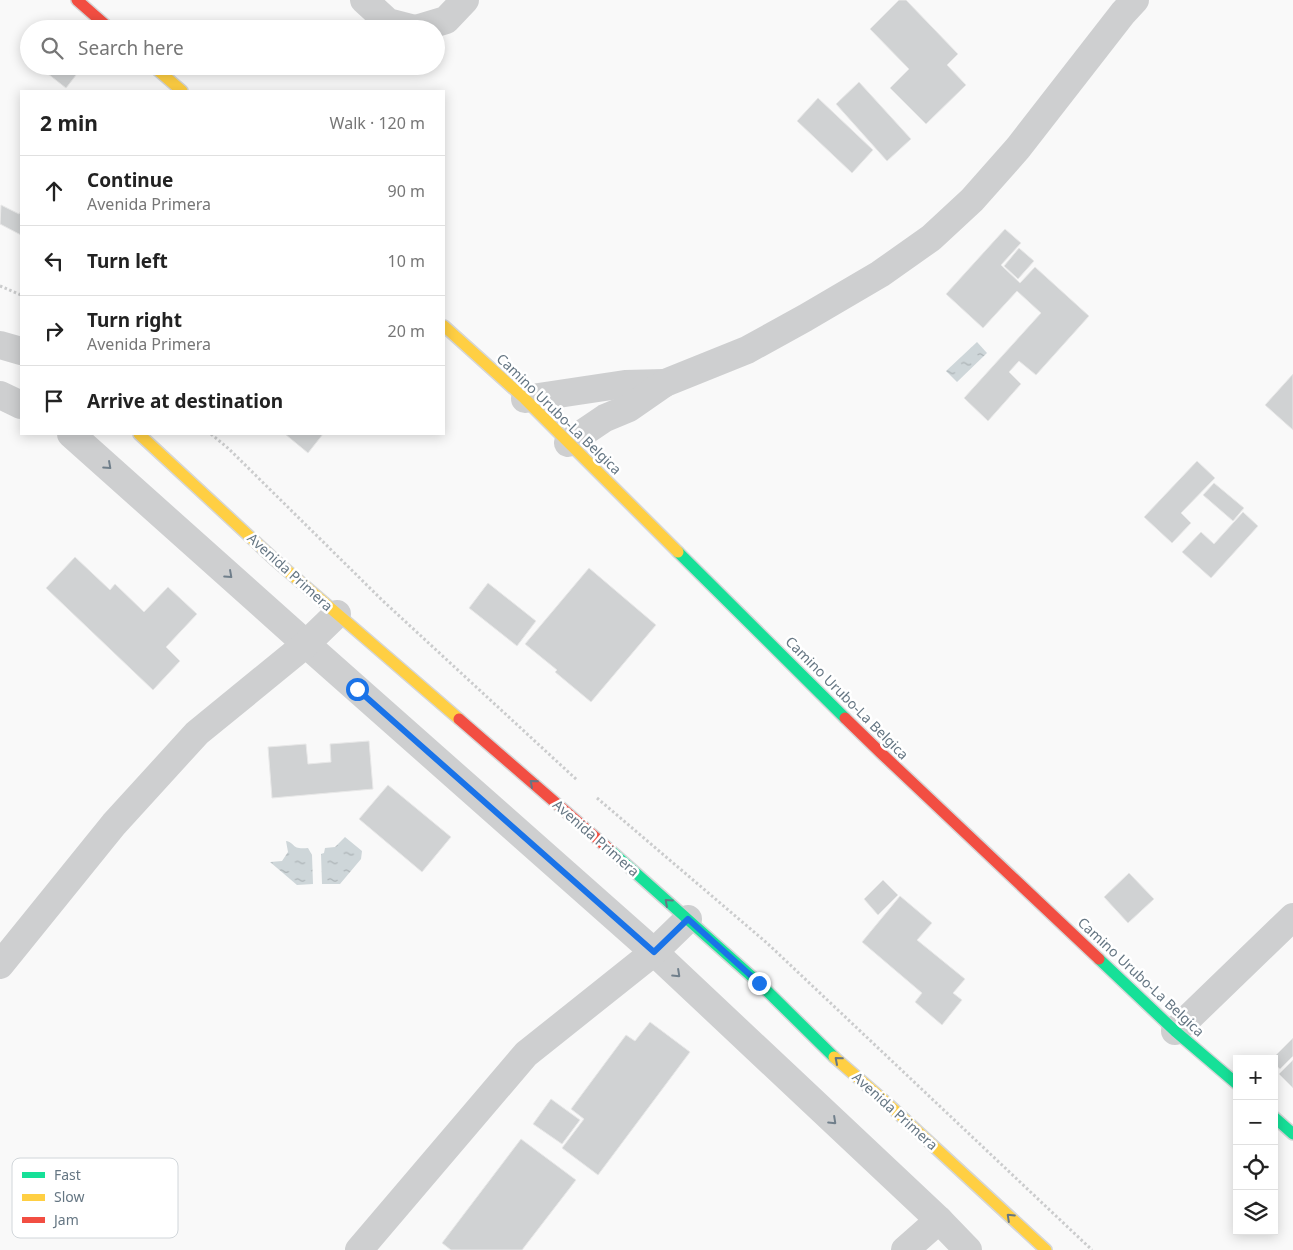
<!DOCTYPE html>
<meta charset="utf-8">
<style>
:root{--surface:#fff;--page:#f6f6f6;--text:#222;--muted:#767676;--line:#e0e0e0}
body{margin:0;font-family:"Noto Sans",sans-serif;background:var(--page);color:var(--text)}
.controls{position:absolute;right:15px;bottom:15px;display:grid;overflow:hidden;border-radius:0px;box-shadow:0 2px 12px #0003}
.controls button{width:45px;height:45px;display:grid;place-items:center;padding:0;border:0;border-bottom:1px solid var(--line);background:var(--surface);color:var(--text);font:25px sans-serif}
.stop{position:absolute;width:15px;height:15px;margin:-11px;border:4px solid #1a73e8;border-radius:50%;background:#fff}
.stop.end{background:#1a73e8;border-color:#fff;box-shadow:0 1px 5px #0008}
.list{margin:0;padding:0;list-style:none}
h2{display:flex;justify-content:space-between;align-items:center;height:65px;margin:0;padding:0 20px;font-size:21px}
h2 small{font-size:16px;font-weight:400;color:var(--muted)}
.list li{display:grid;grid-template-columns:32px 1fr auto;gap:15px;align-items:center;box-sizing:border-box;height:70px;padding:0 20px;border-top:1px solid var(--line)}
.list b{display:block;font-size:19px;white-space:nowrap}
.list p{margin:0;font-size:16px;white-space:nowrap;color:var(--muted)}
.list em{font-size:16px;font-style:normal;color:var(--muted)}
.icon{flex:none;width:28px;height:28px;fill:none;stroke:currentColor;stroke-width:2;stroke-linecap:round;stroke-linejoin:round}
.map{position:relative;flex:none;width:1293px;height:1250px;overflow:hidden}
.search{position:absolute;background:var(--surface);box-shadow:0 2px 12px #0003;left:20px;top:20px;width:425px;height:55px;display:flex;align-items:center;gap:12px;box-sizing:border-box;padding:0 18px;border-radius:28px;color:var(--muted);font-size:19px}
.panel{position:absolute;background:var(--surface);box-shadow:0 2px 12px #0003;left:20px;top:90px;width:425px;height:345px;border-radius:0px}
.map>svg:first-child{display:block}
.water{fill:url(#water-ripples)}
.building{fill:#d0d2d3;stroke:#e8e8e8}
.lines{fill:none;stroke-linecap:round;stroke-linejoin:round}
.fast-casing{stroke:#d5d6d7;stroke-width:14}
.slow-casing{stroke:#d5d6d7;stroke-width:14}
.jam-casing{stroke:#d5d6d7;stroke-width:14}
.path{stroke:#cbcccd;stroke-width:3;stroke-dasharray:2.5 2.5;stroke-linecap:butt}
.street{stroke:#cecfd0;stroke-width:28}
.fast{stroke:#16e098;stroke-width:11}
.slow{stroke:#ffcf43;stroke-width:11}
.jam{stroke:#f24e42;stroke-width:11}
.oneway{stroke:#707f8b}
.oneway2{stroke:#657683}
.route{stroke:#1a73e8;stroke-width:6}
.labels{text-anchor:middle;stroke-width:5;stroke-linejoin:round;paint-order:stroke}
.street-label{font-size:14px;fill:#657683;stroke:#fff}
.key{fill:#fff;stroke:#d1d6da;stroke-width:1}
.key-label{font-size:14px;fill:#657683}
</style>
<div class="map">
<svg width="1293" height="1250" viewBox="0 0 1293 1250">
<defs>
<pattern id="water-ripples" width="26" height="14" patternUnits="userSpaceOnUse" patternTransform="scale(1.25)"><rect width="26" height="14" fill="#ced6d9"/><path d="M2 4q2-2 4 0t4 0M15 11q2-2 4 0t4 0" fill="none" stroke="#abb2b5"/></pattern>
</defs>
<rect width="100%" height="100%" fill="#f9f9f9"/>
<g class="water">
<polygon points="977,342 987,353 957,382 946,371"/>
<polygon points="345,837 362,851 361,859 340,884 322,884 321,854 324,853 325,848 335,847"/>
<path d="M286,841C296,843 291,850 308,848L312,855L313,884L297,885L270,862L282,861L288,852Z"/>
</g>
<g class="building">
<polygon points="899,0 906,0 958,54 947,65 966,85 926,124 890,88 909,69 870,29"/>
<polygon points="38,66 83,66 66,88"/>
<polygon points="859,82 911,139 887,161 836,104"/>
<polygon points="818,98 873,150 852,173 797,121"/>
<polygon points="1,205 19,214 21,211 21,235 0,224"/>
<polygon points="1005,229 1021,243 1001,265 1020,283 1035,267 1089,316 1036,375 1019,361 1009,372 1021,384 988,421 964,398 1041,313 1017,291 983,328 946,294"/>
<polygon points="1019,248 1034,261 1018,279 1004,266"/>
<polygon points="1293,374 1293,430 1265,405"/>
<polygon points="285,434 323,434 308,453"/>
<polygon points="1197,461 1215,478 1181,513 1191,523 1172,543 1144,517"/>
<polygon points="1214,483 1244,508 1233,521 1203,495"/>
<polygon points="1243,512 1258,526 1211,578 1182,552 1201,532 1214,544"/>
<polygon points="75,557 110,590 115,584 144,612 168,587 197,614 166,647 180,661 153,690 46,588"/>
<polygon points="589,568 656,625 591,702 555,672 557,670 525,644"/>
<polygon points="488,583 536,621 517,646 469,608"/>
<polygon points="369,741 373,789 272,798 268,747 306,744 308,764 331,762 330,744"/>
<polygon points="388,785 451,837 422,872 359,819"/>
<polygon points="1129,873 1154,899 1128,923 1104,897"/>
<polygon points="883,880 898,895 878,915 864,899"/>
<polygon points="900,896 932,923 917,940 965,979 953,993 962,1000 942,1025 915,1002 922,993 862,942"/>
<polygon points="650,1022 690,1052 598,1175 562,1148 584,1119 571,1109 626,1035 635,1041"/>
<polygon points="1293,1038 1293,1056 1280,1069 1274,1064 1274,1059 1272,1059"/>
<polygon points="1293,1060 1293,1088 1279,1074"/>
<polygon points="551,1099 580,1120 562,1144 533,1124"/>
<polygon points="521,1139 576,1180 522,1250 451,1250 442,1243"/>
</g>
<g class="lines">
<defs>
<g id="fast">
<polyline points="678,552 845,718"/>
<polyline points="610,850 759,983 834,1057"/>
<polyline points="1099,959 1175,1031 1237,1084"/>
<polyline points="1274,1117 1293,1134"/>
</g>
<g id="slow">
<polyline points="153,66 182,91"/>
<polyline points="444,326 525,399 678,552"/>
<polyline points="139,434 276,561 459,719"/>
<polyline points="834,1057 888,1104 1046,1250"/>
</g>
<g id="jam">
<polyline points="77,0 110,29"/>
<polyline points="845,718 881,753 1099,959"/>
<polyline points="459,719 610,850"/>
</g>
</defs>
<use href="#fast" class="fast-casing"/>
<use href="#slow" class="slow-casing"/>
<use href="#jam" class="jam-casing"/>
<g class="path">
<polyline points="0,286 21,295"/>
<polyline points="211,434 229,449 382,600 577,780"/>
<polyline points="597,798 767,943 1092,1250"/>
</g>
<g class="street">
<polyline points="364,0 388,22 415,29"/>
<polyline points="416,29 446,20 465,0"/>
<polyline points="0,345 21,351"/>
<polyline points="0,395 21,405"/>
<polyline points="525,399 625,384 665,383"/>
<polyline points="71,434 306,644 654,952 939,1220 968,1250"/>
<polyline points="568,443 605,418 629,408 665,383 747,350 805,318 880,274 931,238 972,200 1018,148 1123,13 1135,0"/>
<polyline points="0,965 114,824 197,733 306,644 337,614"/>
<polyline points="1175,1031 1293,917"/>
<polyline points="359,1250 526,1054 654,952 688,919"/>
<polyline points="905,1250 939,1220"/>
</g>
<use href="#fast" class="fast"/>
<use href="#slow" class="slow"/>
<use href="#jam" class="jam"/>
</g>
<defs><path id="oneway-chevron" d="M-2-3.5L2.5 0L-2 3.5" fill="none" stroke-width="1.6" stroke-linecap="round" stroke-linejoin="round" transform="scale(1.25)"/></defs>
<g class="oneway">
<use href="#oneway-chevron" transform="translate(108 466) rotate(42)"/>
<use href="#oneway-chevron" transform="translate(229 575) rotate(42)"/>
<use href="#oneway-chevron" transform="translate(677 974) rotate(43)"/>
<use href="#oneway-chevron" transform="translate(833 1121) rotate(43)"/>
</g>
<g class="oneway2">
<use href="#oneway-chevron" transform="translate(533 783) rotate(-139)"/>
<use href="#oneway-chevron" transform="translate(668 902) rotate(-138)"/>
<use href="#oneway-chevron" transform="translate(838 1060) rotate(-139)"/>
<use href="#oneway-chevron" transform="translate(1010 1217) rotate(-137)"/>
</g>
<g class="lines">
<polyline class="route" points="357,689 654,952 688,919 759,983"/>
</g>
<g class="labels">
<g class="street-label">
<text transform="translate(559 414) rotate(44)" y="5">Camino Urubo-La Belgica</text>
<text transform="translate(290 572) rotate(42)" y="5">Avenida Primera</text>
<text transform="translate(847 698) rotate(45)" y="5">Camino Urubo-La Belgica</text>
<text transform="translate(596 838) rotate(41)" y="5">Avenida Primera</text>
<text transform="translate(1141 977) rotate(43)" y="5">Camino Urubo-La Belgica</text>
<text transform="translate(895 1111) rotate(42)" y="5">Avenida Primera</text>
</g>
</g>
<rect x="12" y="1158" width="166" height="80" rx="8" class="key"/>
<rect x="22" y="1172" width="23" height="6" fill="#16e098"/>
<rect x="22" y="1194" width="23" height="7" fill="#ffcf43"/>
<rect x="22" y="1217" width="23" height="6" fill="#f24e42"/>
<g class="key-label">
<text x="54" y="1180">Fast</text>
<text x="54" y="1202">Slow</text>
<text x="54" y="1225">Jam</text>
</g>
</svg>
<div class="controls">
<button>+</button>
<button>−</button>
<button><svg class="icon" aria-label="locate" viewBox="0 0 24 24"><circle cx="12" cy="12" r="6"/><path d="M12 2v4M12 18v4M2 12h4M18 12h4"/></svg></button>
<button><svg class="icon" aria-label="layers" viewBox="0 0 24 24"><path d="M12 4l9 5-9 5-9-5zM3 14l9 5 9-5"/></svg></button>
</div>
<div class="stop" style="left:357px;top:689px"></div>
<div class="stop end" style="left:759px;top:983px"></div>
<div class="search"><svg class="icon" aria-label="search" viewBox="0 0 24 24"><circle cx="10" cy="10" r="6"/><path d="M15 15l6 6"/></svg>Search here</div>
<section class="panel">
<h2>2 min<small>Walk · 120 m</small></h2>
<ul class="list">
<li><svg class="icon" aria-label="ahead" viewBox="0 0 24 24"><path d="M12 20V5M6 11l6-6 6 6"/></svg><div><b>Continue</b><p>Avenida Primera</p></div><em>90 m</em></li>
<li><svg class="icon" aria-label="left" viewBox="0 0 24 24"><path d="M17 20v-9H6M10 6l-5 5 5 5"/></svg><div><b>Turn left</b></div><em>10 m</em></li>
<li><svg class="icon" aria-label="right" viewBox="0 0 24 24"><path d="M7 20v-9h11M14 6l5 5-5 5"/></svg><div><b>Turn right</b><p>Avenida Primera</p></div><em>20 m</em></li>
<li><svg class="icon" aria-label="arrive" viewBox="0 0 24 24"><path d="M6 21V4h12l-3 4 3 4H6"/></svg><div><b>Arrive at destination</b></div></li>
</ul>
</section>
</div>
